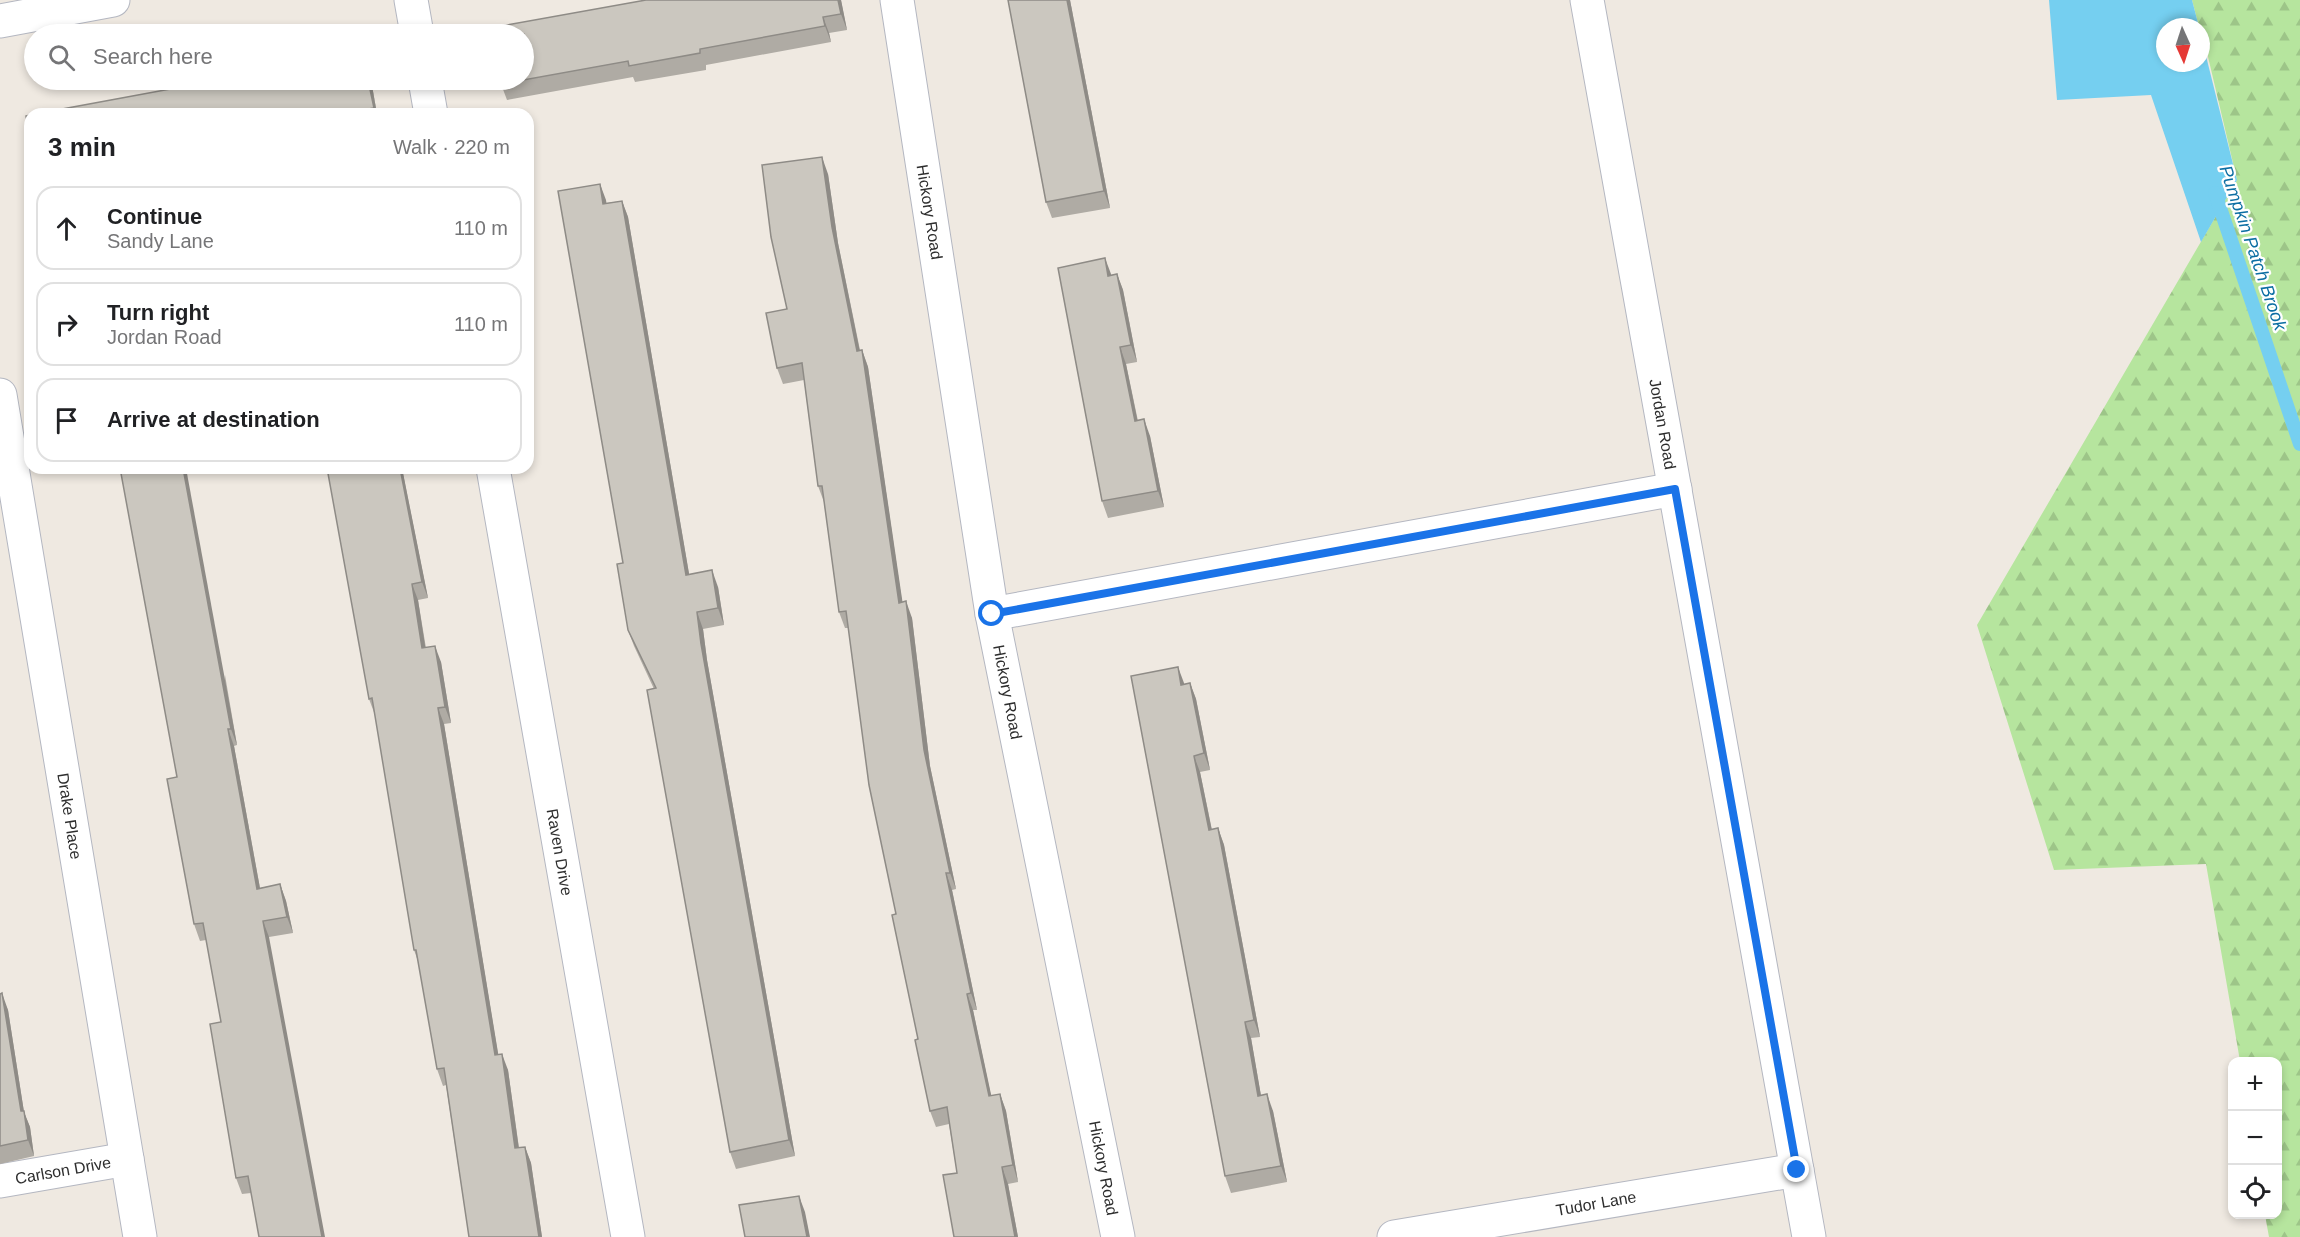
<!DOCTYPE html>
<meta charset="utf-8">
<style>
:root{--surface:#fff;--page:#f6f6f6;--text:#202124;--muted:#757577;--line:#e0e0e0}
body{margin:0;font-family:Helvetica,sans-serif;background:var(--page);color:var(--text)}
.controls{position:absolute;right:18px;bottom:18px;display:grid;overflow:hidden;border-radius:12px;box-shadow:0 3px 9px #0003}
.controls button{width:54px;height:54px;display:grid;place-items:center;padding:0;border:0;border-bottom:2px solid var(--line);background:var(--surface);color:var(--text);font:30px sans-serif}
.compass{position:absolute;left:2156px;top:18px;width:54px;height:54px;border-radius:50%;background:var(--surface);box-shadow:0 3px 9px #0003;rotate:177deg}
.stop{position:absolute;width:18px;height:18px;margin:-14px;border:4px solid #1a73e8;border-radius:50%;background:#fff}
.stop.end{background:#1a73e8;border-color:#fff;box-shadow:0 2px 6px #0008}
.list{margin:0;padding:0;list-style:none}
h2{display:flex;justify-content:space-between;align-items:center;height:78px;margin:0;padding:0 24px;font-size:26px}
h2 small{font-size:20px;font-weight:400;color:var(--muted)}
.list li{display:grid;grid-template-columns:39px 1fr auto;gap:18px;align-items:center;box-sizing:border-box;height:84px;margin:0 12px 12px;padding:0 12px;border:2px solid var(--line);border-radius:18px}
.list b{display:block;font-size:22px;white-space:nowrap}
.list p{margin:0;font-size:20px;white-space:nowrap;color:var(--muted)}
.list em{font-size:20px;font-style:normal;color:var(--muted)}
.icon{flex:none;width:33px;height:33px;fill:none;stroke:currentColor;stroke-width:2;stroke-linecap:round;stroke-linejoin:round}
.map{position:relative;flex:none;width:2300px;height:1237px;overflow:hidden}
.search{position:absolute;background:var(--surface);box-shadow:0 3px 9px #0003;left:24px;top:24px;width:510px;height:66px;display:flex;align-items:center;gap:15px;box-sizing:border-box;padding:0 21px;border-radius:33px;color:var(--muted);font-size:22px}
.panel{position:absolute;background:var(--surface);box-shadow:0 3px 9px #0003;left:24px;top:108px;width:510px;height:366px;border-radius:18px}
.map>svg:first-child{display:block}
.forest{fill:url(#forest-firs)}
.water{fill:#75cff0}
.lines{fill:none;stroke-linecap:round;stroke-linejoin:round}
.stream{stroke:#75cff0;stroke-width:14}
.minor-casing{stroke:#b4b7c1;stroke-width:35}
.minor{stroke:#fff;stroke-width:33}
.wall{fill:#afaba4}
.shaded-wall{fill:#8e8b86}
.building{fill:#cbc7bf;stroke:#8e8b86;stroke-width:1.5}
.route{stroke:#1a73e8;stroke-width:8}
.labels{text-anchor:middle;stroke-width:4.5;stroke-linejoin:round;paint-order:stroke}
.street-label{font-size:16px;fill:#2e2e2e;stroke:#fff}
.water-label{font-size:18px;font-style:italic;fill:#0d6fa3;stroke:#fff}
</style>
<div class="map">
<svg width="2300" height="1237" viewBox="0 0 2300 1237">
<defs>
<pattern id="forest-firs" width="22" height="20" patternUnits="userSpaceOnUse" patternTransform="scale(1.5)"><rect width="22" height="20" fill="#b6e59e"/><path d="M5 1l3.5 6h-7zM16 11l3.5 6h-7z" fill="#9dc588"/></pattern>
</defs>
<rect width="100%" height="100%" fill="#efe9e1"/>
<polygon class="forest" points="2192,0 2300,0 2300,1237 2269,1237 2265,1215 2278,1214 2278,1062 2240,1061 2206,864 2054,870 1977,625 2237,180 2201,27 2199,27"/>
<polygon class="water" points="2049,0 2192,0 2199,27 2165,27 2165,63 2201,63 2201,36 2237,180 2201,242 2151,95 2057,100"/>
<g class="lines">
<polyline class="stream" points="2215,193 2300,444"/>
<defs>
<g id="minor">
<polyline points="411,0 417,34"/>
<polyline points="897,0 992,614 1118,1237"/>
<polyline points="1587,0 1809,1237"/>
<polyline points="0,21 113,0"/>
<polyline points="425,80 431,114"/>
<polyline points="0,395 140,1237"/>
<polyline points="493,468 628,1237"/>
<polyline points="992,614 1675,489"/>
<polyline points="0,1181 127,1159"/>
<polyline points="1394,1237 1797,1170"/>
</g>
</defs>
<use href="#minor" class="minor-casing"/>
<use href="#minor" class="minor"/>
</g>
<g class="wall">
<polygon points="841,0 847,30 829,33 831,42 706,65 706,70 635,82 633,77 507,100 501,84"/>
<polygon points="1008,0 1070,0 1110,208 1052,218 1046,202"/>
<polygon points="371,80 377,114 35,114"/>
<polygon points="828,174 838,243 860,350 862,350 868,367 902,602 912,618 930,766 956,889 952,890 977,1010 973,1010 991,1096 1000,1094 1006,1111 1018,1182 1008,1184 1018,1237 954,1237 957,1173 949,1124 936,1127 930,1111 848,628 845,628 839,612 824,502 818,486 804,380 783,384 777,368 787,309"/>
<polygon points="600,184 606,203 622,201 628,217 689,574 718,587 724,625 703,629 707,660 795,1156 736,1169 730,1152 654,689 634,646 628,630"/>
<polygon points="1117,274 1123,290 1137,362 1126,364 1138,421 1150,436 1164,507 1108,518 1102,501 1111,275"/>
<polygon points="402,468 428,598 418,600 426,648 441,662 451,723 444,724 498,1054 508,1070 519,1148 525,1147 531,1163 542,1237 469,1237 446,1085 443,1086 437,1069 419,964 414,950 375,715 369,699"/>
<polygon points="225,675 237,745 234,746 260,888 280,884 286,901 293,933 269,937 251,1193 242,1194 236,1178 221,1022 206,940 200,941 194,924"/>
<polygon points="1190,683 1196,699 1210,770 1200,772 1212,830 1218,828 1224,845 1260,1037 1251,1038 1261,1096 1273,1111 1287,1182 1231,1193 1225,1176 1184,684"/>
<polygon points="0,994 8,1010 24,1112 30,1127 34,1156 0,1164"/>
</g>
<g class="shaded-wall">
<polygon points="838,0 841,0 847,30 841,14"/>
<polygon points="1067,0 1070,0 1110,208 1104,191"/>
<polygon points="823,17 829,33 831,42 825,26"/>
<polygon points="368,80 371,80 377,114 376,114 374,108"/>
<polygon points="822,157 828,174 838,243 863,367 857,351 832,227"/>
<polygon points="600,184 606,200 609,220 603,204"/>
<polygon points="622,201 628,217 692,591 686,575"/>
<polygon points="1105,258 1111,274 1114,292 1108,276"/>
<polygon points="1117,274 1123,290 1137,362 1131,345"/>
<polygon points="1120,347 1126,364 1141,438 1135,421"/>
<polygon points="862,350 868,367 905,619 899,603"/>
<polygon points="1144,419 1150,436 1164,507 1158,491"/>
<polygon points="183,468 186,468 237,745 231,729"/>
<polygon points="400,468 402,468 428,598 422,582"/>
<polygon points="712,570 718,587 724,625 718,608"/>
<polygon points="412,584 418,600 428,665 422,648"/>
<polygon points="906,601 912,618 930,766 956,889 950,873 924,750"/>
<polygon points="697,612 703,629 707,660 795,1156 789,1140 701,644"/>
<polygon points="435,646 441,662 451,723 445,707"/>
<polygon points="1178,667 1184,683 1187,701 1181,685"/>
<polygon points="1190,683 1196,699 1210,770 1204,753"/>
<polygon points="438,708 444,724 501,1071 495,1055"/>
<polygon points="228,729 234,746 263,905 257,889"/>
<polygon points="1194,756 1200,772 1215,846 1209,830"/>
<polygon points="1218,828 1224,845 1260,1037 1254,1020"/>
<polygon points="946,873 952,890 977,1010 971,993"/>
<polygon points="280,884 286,901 293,933 287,917"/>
<polygon points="263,921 269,937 325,1237 322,1237"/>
<polygon points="2,993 8,1010 24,1112 30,1127 34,1156 28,1140 21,1111"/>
<polygon points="967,994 973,1010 995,1113 989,1096"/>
<polygon points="1245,1022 1251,1038 1264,1113 1258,1096"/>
<polygon points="502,1054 508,1070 521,1164 515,1148"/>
<polygon points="1000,1094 1006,1111 1018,1182 1013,1165"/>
<polygon points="1267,1094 1273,1111 1287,1182 1281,1166"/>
<polygon points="525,1147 531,1163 542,1237 539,1237"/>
<polygon points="1002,1167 1008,1184 1018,1237 1015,1237"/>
<polygon points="799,1196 805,1212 810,1237 807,1237"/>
</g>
<g class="building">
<polygon points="646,0 838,0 841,14 823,17 825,26 700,49 700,53 629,66 628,61 501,84 500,80 524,80 524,34 492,34 490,28"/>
<polygon points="1008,0 1067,0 1104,191 1046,202"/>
<polygon points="219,80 368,80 374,108 342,114 35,114"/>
<polygon points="30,115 30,140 26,116"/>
<polygon points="822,157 832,227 857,351 862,350 899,603 906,601 924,750 950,873 946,873 971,993 967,994 989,1096 1000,1094 1013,1165 1002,1167 1015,1237 954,1237 943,1175 957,1173 947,1107 930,1111 915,1040 918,1039 892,915 896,914 869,785 846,611 839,612 822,486 818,486 802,363 777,368 766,313 787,309 771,237 762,165"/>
<polygon points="600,184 603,204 622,201 686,575 712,570 718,608 697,612 701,644 789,1140 730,1152 647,690 656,688 628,630 617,564 623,563 558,191"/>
<polygon points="1105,258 1108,276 1117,274 1131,345 1120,347 1135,421 1144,419 1158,491 1102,501 1058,268"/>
<polygon points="120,468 183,468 231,729 228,729 257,889 280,884 287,917 263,921 322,1237 259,1237 248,1176 236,1178 210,1024 221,1022 203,923 194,924 167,779 177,777"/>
<polygon points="327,468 400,468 422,582 412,584 422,648 435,646 445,707 438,708 495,1055 502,1054 515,1148 525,1147 539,1237 469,1237 444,1068 437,1069 416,950 414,950 372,698 369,699"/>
<polygon points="1178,667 1181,685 1190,683 1204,753 1194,756 1209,830 1218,828 1254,1020 1245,1022 1258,1096 1267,1094 1281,1166 1225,1176 1131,676"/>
<polygon points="2,993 21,1111 24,1111 28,1140 0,1146 0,994"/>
<polygon points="799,1196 807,1237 745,1237 739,1205"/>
</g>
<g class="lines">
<polyline class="route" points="992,614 1675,489 1797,1170"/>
</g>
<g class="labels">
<g class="street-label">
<text transform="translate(930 212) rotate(81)" y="6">Hickory Road</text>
<text transform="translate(1663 424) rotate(80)" y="6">Jordan Road</text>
<text transform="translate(1008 692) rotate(79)" y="6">Hickory Road</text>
<text transform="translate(70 816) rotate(81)" y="6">Drake Place</text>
<text transform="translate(560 852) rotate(80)" y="6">Raven Drive</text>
<text transform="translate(1104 1168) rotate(79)" y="6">Hickory Road</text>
<text transform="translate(63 1170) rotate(-10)" y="6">Carlson Drive</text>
<text transform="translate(1596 1203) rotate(-10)" y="6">Tudor Lane</text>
</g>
<g class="water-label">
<text transform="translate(2253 248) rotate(71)" y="6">Pumpkin Patch Brook</text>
</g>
</g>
</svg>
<div class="controls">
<button>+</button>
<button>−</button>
<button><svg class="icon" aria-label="locate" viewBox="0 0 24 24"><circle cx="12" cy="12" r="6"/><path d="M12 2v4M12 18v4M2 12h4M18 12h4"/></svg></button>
</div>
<svg class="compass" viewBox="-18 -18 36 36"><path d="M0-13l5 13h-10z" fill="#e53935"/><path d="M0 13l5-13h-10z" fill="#757577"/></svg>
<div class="stop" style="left:992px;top:614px"></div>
<div class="stop end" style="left:1797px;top:1170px"></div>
<div class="search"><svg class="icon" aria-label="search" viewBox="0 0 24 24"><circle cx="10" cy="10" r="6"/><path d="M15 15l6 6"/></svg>Search here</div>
<section class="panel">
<h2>3 min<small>Walk · 220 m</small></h2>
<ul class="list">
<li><svg class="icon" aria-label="ahead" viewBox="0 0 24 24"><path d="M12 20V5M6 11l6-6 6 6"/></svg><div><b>Continue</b><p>Sandy Lane</p></div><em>110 m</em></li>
<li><svg class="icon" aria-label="right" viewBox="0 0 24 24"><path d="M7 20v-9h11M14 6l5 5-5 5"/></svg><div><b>Turn right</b><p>Jordan Road</p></div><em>110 m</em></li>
<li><svg class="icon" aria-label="arrive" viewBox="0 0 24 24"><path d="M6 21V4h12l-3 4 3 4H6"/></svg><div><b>Arrive at destination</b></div></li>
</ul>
</section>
</div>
